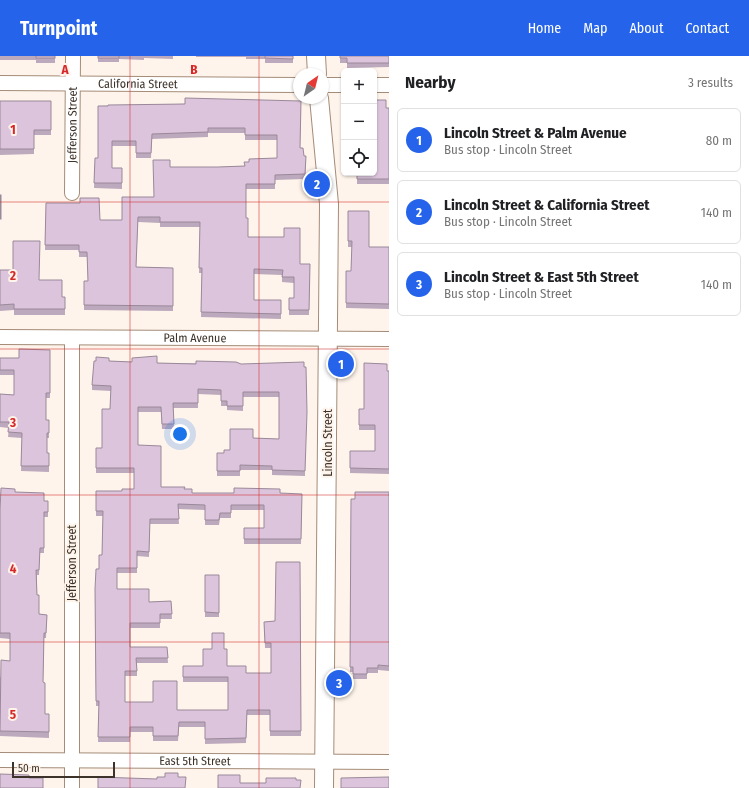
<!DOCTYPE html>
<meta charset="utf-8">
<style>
:root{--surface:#fff;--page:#f2f2f2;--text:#202124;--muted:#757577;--line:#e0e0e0;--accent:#2563eb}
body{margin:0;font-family:"Fira Sans Condensed",sans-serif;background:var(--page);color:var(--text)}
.controls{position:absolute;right:12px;top:12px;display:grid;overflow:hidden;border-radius:6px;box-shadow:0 1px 3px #0004}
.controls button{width:36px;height:36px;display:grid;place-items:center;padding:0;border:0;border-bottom:1px solid var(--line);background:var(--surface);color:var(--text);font:20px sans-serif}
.compass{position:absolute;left:293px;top:12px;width:36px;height:36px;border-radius:50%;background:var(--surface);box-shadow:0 1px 3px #0004;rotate:35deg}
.scale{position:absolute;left:12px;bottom:10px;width:103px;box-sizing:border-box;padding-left:4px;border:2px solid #3d332a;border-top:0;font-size:11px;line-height:14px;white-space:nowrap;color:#3d332a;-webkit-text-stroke:3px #fef4eb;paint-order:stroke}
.you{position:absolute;left:180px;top:378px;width:14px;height:14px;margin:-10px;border:3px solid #fff;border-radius:50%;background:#1a73e8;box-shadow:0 0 0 6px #1a73e833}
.badge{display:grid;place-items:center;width:26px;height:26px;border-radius:50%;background:var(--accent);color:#fff;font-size:13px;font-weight:700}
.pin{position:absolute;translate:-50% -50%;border:2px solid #fff;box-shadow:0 1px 4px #0006}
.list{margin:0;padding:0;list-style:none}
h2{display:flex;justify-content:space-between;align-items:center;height:52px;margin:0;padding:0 16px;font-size:17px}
h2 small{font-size:13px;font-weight:400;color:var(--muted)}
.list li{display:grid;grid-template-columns:26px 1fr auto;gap:12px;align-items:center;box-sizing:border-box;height:64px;margin:0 8px 8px;padding:0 8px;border:1px solid var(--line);border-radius:6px}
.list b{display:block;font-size:15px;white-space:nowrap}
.list p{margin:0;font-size:13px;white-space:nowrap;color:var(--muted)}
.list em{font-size:13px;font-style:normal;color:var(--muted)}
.icon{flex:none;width:22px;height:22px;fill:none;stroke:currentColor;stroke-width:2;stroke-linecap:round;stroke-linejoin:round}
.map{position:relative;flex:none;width:389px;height:732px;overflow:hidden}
header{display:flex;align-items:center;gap:24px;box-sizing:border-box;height:56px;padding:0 20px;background:var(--accent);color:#fff}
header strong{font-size:19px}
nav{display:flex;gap:22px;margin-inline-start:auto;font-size:14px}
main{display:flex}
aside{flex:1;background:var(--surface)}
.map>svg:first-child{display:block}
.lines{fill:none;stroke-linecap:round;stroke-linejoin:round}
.minor-casing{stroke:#a48c78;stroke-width:16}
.tertiary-casing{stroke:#a48c78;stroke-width:20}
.minor{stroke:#fff;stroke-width:14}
.tertiary{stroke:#fff;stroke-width:18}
.wall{fill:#bda9bd}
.building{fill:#dcc4dc;stroke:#9a899a}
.grid{fill:none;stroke:#d62828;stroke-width:1;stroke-opacity:0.55}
.labels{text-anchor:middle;stroke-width:4;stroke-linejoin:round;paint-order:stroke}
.street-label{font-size:12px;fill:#3d332a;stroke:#fef4eb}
.grid-label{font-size:13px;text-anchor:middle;font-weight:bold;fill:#d62828;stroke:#fef4eb;stroke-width:4;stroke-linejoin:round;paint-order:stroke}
</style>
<header>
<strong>Turnpoint</strong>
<nav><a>Home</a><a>Map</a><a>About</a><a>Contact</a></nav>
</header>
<main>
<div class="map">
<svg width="389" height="732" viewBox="0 0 389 732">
<rect width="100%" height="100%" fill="#fef4eb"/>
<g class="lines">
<defs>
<g id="minor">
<path id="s1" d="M0,27L299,29"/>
<polyline points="323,29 344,29"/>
<polyline points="374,29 389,29"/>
<path id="s2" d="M72,137L73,0"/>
<path id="s3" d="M0,281L389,283"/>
<path id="s4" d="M0,704L389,706"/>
<polyline points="72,732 72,282"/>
</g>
<g id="tertiary">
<polyline points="316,0 317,18"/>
<polyline points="319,42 329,148 324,732"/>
</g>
</defs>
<use href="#minor" class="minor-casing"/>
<use href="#tertiary" class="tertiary-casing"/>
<use href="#minor" class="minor"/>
<use href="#tertiary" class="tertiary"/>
</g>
<g class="wall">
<polygon points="0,0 55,0 55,7 36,7 36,4 0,4"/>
<polygon points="98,0 173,0 173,3 144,2 144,4 119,3 119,6 98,6"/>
<polygon points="196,0 293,0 293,7 265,7 265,3 246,3 246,1 196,1"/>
<polygon points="340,0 389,0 389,11 347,12 347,7 340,7"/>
<polygon points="0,45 51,45 51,79 34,79 34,98 0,99"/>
<polygon points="301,45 300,92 306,105 305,123 275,124 275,133 246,133 246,162 248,181 300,208 310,208 309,259 289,259 289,242 294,242 294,227 282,226 282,219 254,218 254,244 281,244 281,263 201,261 202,217 199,217 200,171 160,171 160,167 138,166 136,211 173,212 173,255 84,254 84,225 88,225 87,201 79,201 79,194 45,194 46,147 100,164 122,164 154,141 170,111 218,111 245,110 249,106 277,102 277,84 245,84 245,77 208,77 208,81 152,83 151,102 136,102 136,90 112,90 112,112 122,112 122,133 94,132 95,102 98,102 98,50"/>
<polygon points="386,52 389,52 389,128 357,128 357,117"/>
<polygon points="348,155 369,191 389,191 389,253 346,252 346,215 351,215 352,191 348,191"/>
<polygon points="0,214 39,224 62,241 65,241 65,259 14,259 14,254 0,255"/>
<polygon points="50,294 50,342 46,342 46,364 49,364 49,382 47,382 47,397 49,397 49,416 21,415 22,382 8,381 9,372 0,371 0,338 14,339 14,319 0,319 0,302 19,302"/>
<polygon points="109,305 157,307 241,308 306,311 305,420 272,419 272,414 240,414 240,420 217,420 217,397 224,397 253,382 279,383 279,341 243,341 243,355 227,354 227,350 221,350 221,339 198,338 198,352 173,352 174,373 162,373 161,356 138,356 138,389 161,431 184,433 192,437 302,438 301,488 244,488 244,472 264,472 264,454 231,454 231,462 220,462 219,469 205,469 205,454 178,453 179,468 150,468 149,501 137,500 137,517 117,517 117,533 149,546 171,545 172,563 160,563 160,572 130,572 130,591 167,591 168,607 137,607 137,620 125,620 125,646 177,654 228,654 228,626 183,626 183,610 203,610 224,593 227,610 246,617 271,617 271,592 265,592 264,566 275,565 300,506 301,680 270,680 270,659 247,659 246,687 205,688 205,671 179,671 178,685 153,685 153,676 130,676 130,686 98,686 99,650 96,650 95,533 99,513 102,499 103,460 96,460 96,435 122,435 134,433 134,417 96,417 96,392 102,392 110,353 111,335 92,334 92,329"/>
<polygon points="387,315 389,315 389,418 350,417 350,395 375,395 375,374 359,374 359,353 364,353"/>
<polygon points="15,436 44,445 48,445 48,461 44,461 44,497 40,497 39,519 37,519 37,539 39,558 47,559 46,582 44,582 43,626 45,658 49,658 49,682 0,680 0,622 10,605 10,583 0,582 0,454"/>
<polygon points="389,436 389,615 378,614 378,617 367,617 367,623 353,623 353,616 350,616 351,443 355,443"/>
<rect x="205" y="519" width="14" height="42"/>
</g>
<g class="building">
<rect x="36" y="0" width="19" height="2"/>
<rect x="98" y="0" width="21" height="2"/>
<polygon points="265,0 293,0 293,3 265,2"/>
<polygon points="340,0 389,0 389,7 347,7 347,2 340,2"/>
<polygon points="185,42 301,45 300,92 303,92 304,100 306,100 305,118 275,119 275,128 246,128 246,162 248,162 248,181 284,181 284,172 300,172 300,208 310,208 309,254 289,254 289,242 294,242 294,221 282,221 283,214 254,213 254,244 281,244 281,258 201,256 202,212 199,212 200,166 160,166 160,161 138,161 136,211 173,212 173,250 84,249 84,225 88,225 87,196 79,196 79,189 45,189 46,147 80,147 80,142 99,142 100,164 122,164 122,141 154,141 153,104 170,104 170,111 218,111 245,110 244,106 249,106 249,103 277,102 277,79 245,79 245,72 208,72 208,76 152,78 151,97 136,97 136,85 112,85 112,112 122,112 122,127 94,127 95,102 98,102 98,50 108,50 108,49 185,48"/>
<polygon points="374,44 386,44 386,52 389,52 389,123 357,123 357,117 374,117"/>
<polygon points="0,45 51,45 51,74 34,74 34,93 0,93"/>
<rect x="0" y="139" width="1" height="24"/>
<polygon points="348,155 369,155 369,191 389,191 389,248 346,247 346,215 351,215 352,185 348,185"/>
<polygon points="13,185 40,185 39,224 62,224 62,241 65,241 65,253 14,253 14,248 0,249 0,214 13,214"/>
<polygon points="19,293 50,294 50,337 46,337 46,364 49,364 49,377 47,377 47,397 49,397 49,410 21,410 22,377 8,376 9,366 0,366 0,338 14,339 14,314 0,314 0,302 19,302"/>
<polygon points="157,300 157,307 196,308 196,305 236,306 241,308 304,306 304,311 306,311 307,356 305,415 272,414 272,410 240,409 240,415 217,415 217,397 224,397 224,394 230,394 230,373 253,373 253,382 279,383 279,336 243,336 243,350 227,350 227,345 221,345 221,334 198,333 198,347 173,347 174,368 162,368 161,351 138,351 138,389 161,390 161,431 185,431 184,433 192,433 192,437 234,437 234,432 280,433 280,437 302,438 301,483 244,483 244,472 264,472 264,449 231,449 231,457 220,457 219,464 205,464 205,449 178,448 179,463 150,463 149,496 137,495 137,512 117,512 117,533 149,533 149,546 171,545 172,558 160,558 160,567 130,567 130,591 167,591 168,602 136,602 137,615 125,615 125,646 153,646 153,625 177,625 177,654 228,654 228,621 183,621 183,610 203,610 203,593 212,593 212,577 224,577 224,593 227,593 227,610 246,610 246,617 271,617 271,587 265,587 264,566 275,565 276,506 300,506 301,675 270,675 270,654 247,654 246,682 205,683 205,666 179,666 178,680 153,680 153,671 130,671 130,681 98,681 99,645 96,645 95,533 96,513 99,513 99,499 102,499 103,455 96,455 96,435 122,435 122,433 134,433 134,412 96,412 96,392 102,392 102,353 110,353 111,330 92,329 94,305 96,305 96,301 109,302 109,305 132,306 132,302"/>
<polygon points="364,307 387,308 387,315 389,315 389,413 350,412 350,395 375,395 375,369 359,369 359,353 364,353"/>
<polygon points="1,432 15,433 15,436 44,437 44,445 48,445 48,456 44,456 44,492 40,492 39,514 36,514 37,539 39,539 39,558 47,559 46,577 44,577 43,626 45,627 45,658 49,658 49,676 0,675 1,604 10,605 10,577 0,577 0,454"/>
<polygon points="355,436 389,436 389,610 378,609 378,612 367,612 367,618 353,618 353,611 350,611 351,443 355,443"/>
<polygon points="205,519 219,519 219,557 205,556"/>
<polygon points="165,717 178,717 178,721 186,721 185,732 98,732 98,721 157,723 157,721 165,721"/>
<polygon points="0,718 29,719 29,722 43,722 43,732 0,732"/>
<polygon points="218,719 240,719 240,727 266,727 266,722 296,722 296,724 301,724 300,732 218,732"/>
<polygon points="389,721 389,732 341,732 341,722"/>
</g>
<path class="grid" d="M130,0V732M259,0V732M0,146H389M0,293H389M0,439H389M0,586H389"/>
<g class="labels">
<g class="street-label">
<text dy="4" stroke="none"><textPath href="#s1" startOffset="138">California Street</textPath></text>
<text dy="4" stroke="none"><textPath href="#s2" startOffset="68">Jefferson Street</textPath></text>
<text dy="4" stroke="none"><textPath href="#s3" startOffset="195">Palm Avenue</textPath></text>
<text transform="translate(328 387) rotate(-90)" y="4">Lincoln Street</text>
<text transform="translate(72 507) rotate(-90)" y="4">Jefferson Street</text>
<text dy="4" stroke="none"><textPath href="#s4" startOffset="195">East 5th Street</textPath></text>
</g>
</g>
<g class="grid-label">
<text x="65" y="18">A</text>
<text x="194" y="18">B</text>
<text x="13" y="78">1</text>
<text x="13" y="224">2</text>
<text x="13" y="371">3</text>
<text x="13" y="517">4</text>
<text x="13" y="663">5</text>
</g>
</svg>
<div class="controls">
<button>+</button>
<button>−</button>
<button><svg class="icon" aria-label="locate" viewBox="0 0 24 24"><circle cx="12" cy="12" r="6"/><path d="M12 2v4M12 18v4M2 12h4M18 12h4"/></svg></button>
</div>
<svg class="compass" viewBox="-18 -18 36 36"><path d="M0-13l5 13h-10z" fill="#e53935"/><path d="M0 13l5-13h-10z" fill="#757577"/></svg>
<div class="scale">50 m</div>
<div class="you"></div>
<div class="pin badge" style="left:341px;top:308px">1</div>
<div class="pin badge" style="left:317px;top:128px">2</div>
<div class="pin badge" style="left:339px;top:627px">3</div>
</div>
<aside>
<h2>Nearby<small>3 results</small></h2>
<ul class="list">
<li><span class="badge">1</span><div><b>Lincoln Street &amp; Palm Avenue</b><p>Bus stop · Lincoln Street</p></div><em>80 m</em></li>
<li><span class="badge">2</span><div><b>Lincoln Street &amp; California Street</b><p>Bus stop · Lincoln Street</p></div><em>140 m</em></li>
<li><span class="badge">3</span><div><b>Lincoln Street &amp; East 5th Street</b><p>Bus stop · Lincoln Street</p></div><em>140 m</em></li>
</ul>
</aside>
</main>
